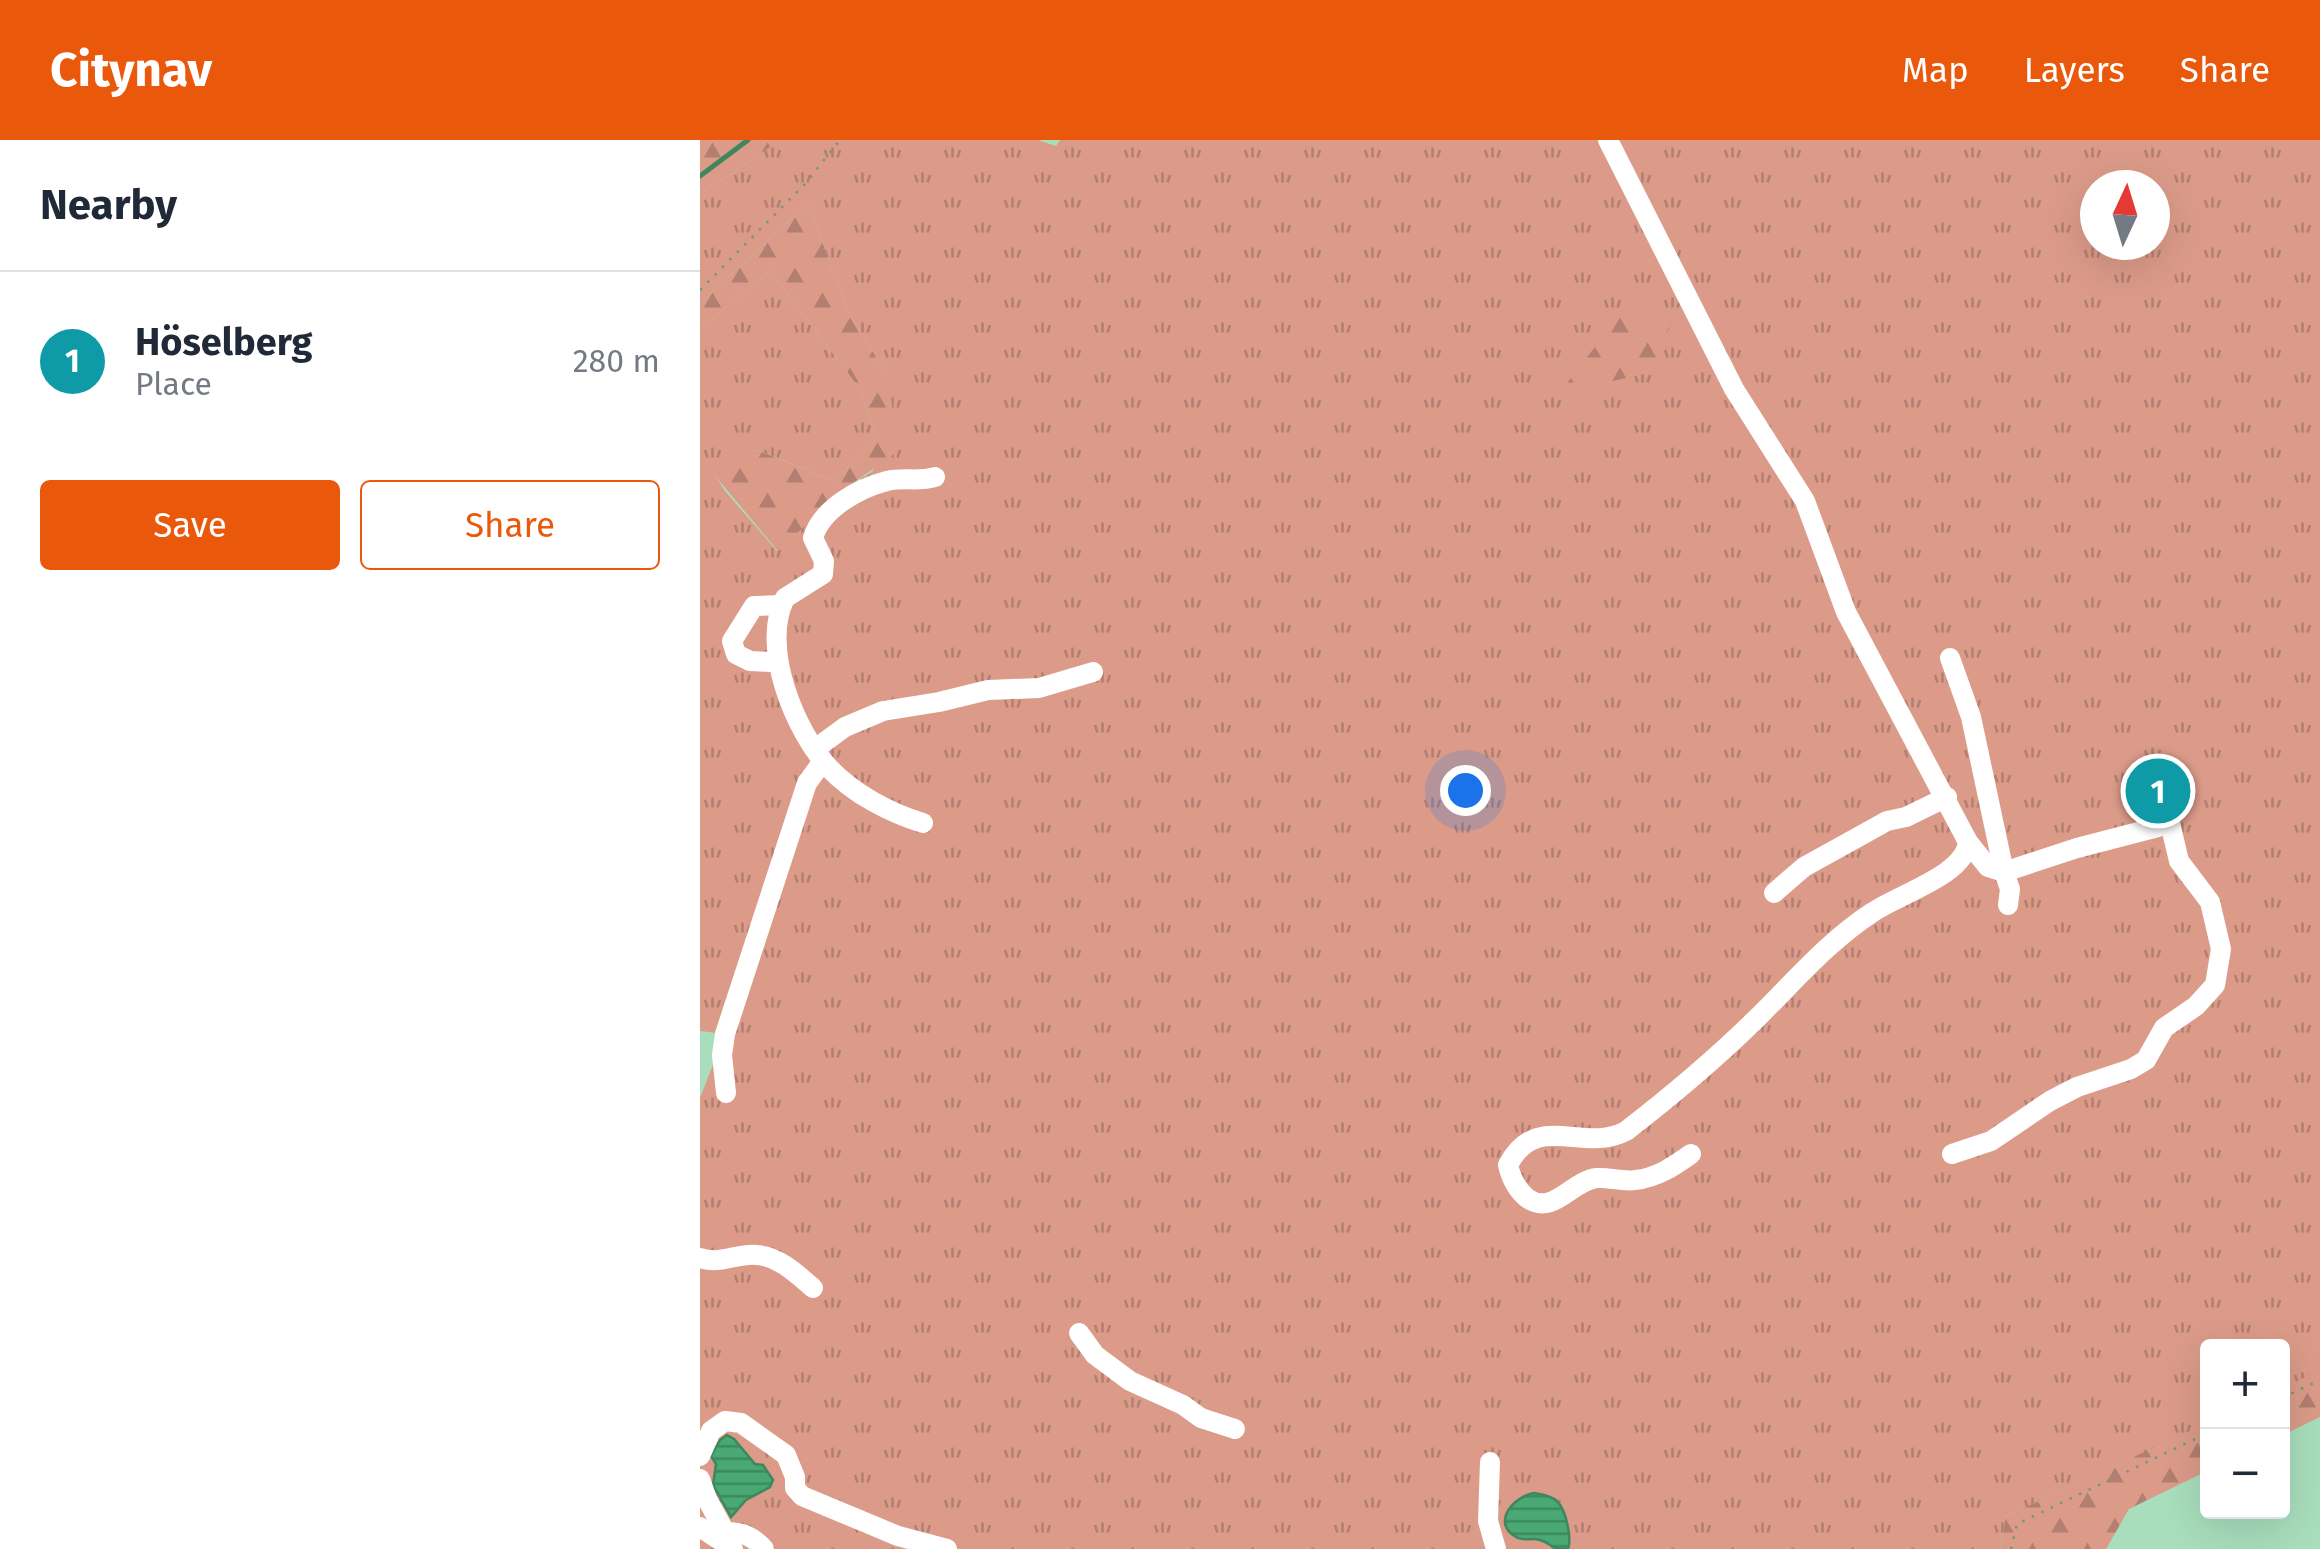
<!DOCTYPE html>
<meta charset="utf-8">
<style>
:root{--surface:#fff;--page:#f6f6f7;--text:#1f2937;--muted:#747a83;--line:#e0e1e3;--accent:#ea580c}
body{margin:0;font-family:"Fira Sans",sans-serif;background:var(--page);color:var(--text)}
.controls{position:absolute;right:30px;bottom:30px;display:grid;overflow:hidden;border-radius:10px;box-shadow:0 10px 40px #0002}
.controls button{width:90px;height:90px;display:grid;place-items:center;padding:0;border:0;border-bottom:2px solid var(--line);background:var(--surface);color:var(--text);font:50px sans-serif}
.compass{position:absolute;left:1380px;top:30px;width:90px;height:90px;border-radius:50%;background:var(--surface);box-shadow:0 10px 40px #0002;rotate:4deg}
.you{position:absolute;left:765px;top:650px;width:35px;height:35px;margin:-25px;border:8px solid #fff;border-radius:50%;background:#1a73e8;box-shadow:0 0 0 15px #1a73e833}
.badge{display:grid;place-items:center;width:65px;height:65px;border-radius:50%;background:var(--accent);color:#fff;font-size:32px;font-weight:700}
.pin{position:absolute;translate:-50% -50%;border:5px solid #fff;box-shadow:0 2px 10px #0006}
.list{margin:0;padding:0;list-style:none}
h2{display:flex;justify-content:space-between;align-items:center;height:130px;margin:0;padding:0 40px;font-size:42px}
h2 small{font-size:32px;font-weight:400;color:var(--muted)}
.list li{display:grid;grid-template-columns:65px 1fr auto;gap:30px;align-items:center;box-sizing:border-box;height:180px;padding:0 40px;border-top:2px solid var(--line)}
.list b{display:block;font-size:38px;white-space:nowrap}
.list p{margin:0;font-size:32px;white-space:nowrap;color:var(--muted)}
.list em{font-size:32px;font-style:normal;color:var(--muted)}
.actions{display:flex;gap:20px;padding:30px 40px}
.actions a{flex:1;padding:22px 0;border:2px solid var(--accent);border-radius:10px;text-align:center;font-size:35px;color:var(--accent)}
.actions .main{background:var(--accent);color:#fff}
.map{position:relative;flex:none;width:1620px;height:1409px;overflow:hidden}
header{display:flex;align-items:center;gap:60px;box-sizing:border-box;height:140px;padding:0 50px;background:var(--accent);color:#fff}
header strong{font-size:48px}
nav{display:flex;gap:55px;margin-inline-start:auto;font-size:35px}
main{display:flex}
aside{flex:1;background:var(--surface)}
.map>svg:first-child{display:block}
.grass{fill:url(#grass-tufts);fill-rule:evenodd}
.forest{fill:url(#forest-firs)}
.water{fill:url(#water-rules);stroke:#3e875e;stroke-width:2.5}
.lines{fill:none;stroke-linecap:round;stroke-linejoin:round}
.stream{stroke:#3e875e;stroke-width:5}
.path{stroke:#719980;stroke-width:2.5;stroke-dasharray:2.5 8;stroke-linecap:butt}
.minor{stroke:#fff;stroke-width:20}
</style>
<header>
<strong>Citynav</strong>
<nav><a>Map</a><a>Layers</a><a>Share</a></nav>
</header>
<main>
<aside>
<h2>Nearby<small></small></h2>
<ul class="list">
<li><span class="badge" style="background:#0f9aa8">1</span><div><b>Höselberg</b><p>Place</p></div><em>280 m</em></li>
</ul>
<div class="actions"><a class="main">Save</a><a>Share</a></div>
</aside>
<div class="map">
<svg width="1620" height="1409" viewBox="0 0 1620 1409">
<defs>
<pattern id="grass-tufts" width="24" height="20" patternUnits="userSpaceOnUse" patternTransform="scale(2.5)"><rect width="24" height="20" fill="#dc9b89"/><path d="M3 7l-1-3M5 7V3M7 7l1-3M15 17l-1-3M17 17v-4M19 17l1-3" fill="none" stroke="#b27f70"/></pattern>
<pattern id="forest-firs" width="22" height="20" patternUnits="userSpaceOnUse" patternTransform="scale(2.5)"><rect width="22" height="20" fill="#dc9b89"/><path d="M5 1l3.5 6h-7zM16 11l3.5 6h-7z" fill="#b27f70"/></pattern>
<pattern id="water-rules" width="6" height="5" patternUnits="userSpaceOnUse" patternTransform="scale(2.5)"><rect width="6" height="5" fill="#49a874"/><path d="M0 2.5h6" fill="none" stroke="#3c8a5f"/></pattern>
</defs>
<rect width="100%" height="100%" fill="#a8debc"/>
<path class="grass" d="M81,0H338L356,6L360,0H1620V1232L1583,1249L1582,1206H1508L1507,1284L1306,1376L1300,1409H0V958L25,894L0,891V189L70,130L160,249L176,300L134,341L58,310L12,331L25,351L77,411L139,353L173,331L189,239L147,169L108,64L0,163V54ZM1395,45H1455V105H1395Z"/>
<g class="forest">
<polygon points="0,0 81,0 0,54"/>
<polygon points="108,64 147,169 189,239 197,312 139,353 78,411 11,331 57,310 134,341 176,300 160,249 70,130 0,189 0,163"/>
<polygon points="927,166 974,178 948,233 859,253"/>
<polygon points="1620,1230 1620,1277 1583,1295 1583,1248"/>
<polygon points="1507,1283 1507,1331 1429,1369 1406,1409 1300,1409 1306,1376"/>
</g>
<g class="water">
<polygon points="27,1295 34,1299 55,1324 63,1325 73,1340 70,1347 46,1360 31,1377 13,1345 16,1324 11,1316 20,1300"/>
<path d="M834,1353C842,1354 852,1356 858,1362C866,1371 872,1398 868,1409C847,1409 854,1404 840,1400C832,1397 824,1402 816,1397C790,1382 815,1356 834,1353Z"/>
</g>
<g class="lines">
<polyline class="stream" points="0,36 48,0"/>
<g class="path">
<polyline points="0,150 104,45 140,0"/>
<polyline points="1582,1258 1620,1240"/>
<polyline points="1311,1409 1317,1384 1508,1293"/>
</g>
<g class="minor">
<polyline points="908,0 1034,249 1105,361 1146,472 1268,702 1288,727 1304,732 1271,577 1250,518"/>
<polyline points="70,522 50,521 36,514 32,501 54,466 82,465"/>
<polyline points="115,609 145,587 183,571 239,562 288,550 339,548 393,532"/>
<path d="M223,683C190,673 154,654 130,629C95,592 60,507 85,458L123,434L124,421L113,398C121,369 159,348 187,341C203,337 219,342 235,337"/>
<polyline points="1074,753 1104,727 1187,681 1206,677 1247,657"/>
<polyline points="26,953 22,915 25,894 107,643 123,621"/>
<path d="M991,1014C974,1026 957,1038 935,1040C923,1042 909,1037 897,1038C872,1040 853,1077 827,1058C816,1049 811,1038 808,1025C837,970 883,1014 926,991C970,957 1014,920 1054,881C1093,843 1127,802 1173,772C1199,754 1265,735 1268,702"/>
<polyline points="1252,1014 1291,1001 1350,961 1377,947 1431,929 1446,920 1464,888 1496,866 1515,845 1521,809 1510,762 1479,721 1469,679 1458,687 1377,708 1304,732 1310,749 1308,765"/>
<path d="M0,1118C21,1125 36,1113 57,1115C78,1116 98,1135 113,1148"/>
<polyline points="379,1193 395,1215 430,1241 483,1265 501,1278 535,1289"/>
<polyline points="0,1316 11,1291 25,1281 41,1283 86,1315 95,1337 95,1348 102,1356 198,1396 247,1409"/>
<polyline points="790,1322 788,1381 796,1409"/>
<path d="M0,1339L7,1359L25,1392C42,1392 53,1396 64,1409"/>
<polyline points="0,1387 33,1409"/>
</g>
</g>
</svg>
<div class="controls">
<button>+</button>
<button>−</button>
</div>
<svg class="compass" viewBox="-18 -18 36 36"><path d="M0-13l5 13h-10z" fill="#e53935"/><path d="M0 13l5-13h-10z" fill="#747a83"/></svg>
<div class="you"></div>
<div class="pin badge" style="left:1458px;top:651px;background:#0f9aa8">1</div>
</div>
</main>
